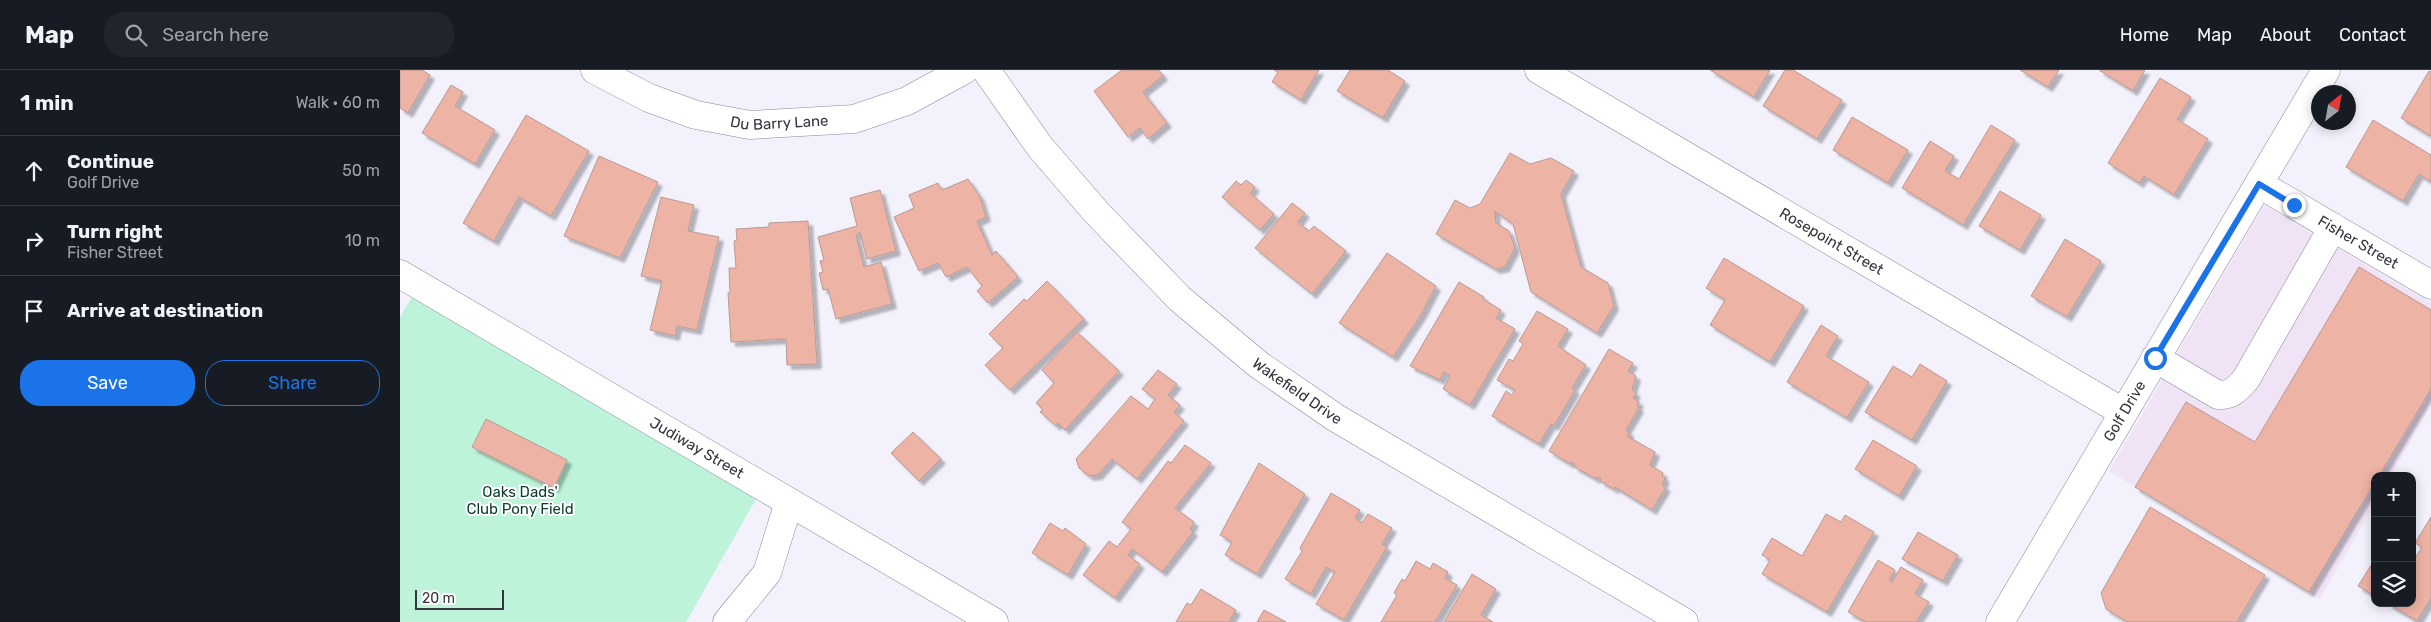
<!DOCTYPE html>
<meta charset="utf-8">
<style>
:root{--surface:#171b24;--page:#20242c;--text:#f1f3f6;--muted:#9ea1a6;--line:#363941;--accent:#1a73e8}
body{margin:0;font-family:Rubik,sans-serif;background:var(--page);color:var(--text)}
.controls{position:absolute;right:15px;bottom:15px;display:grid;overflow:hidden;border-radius:10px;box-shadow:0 2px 12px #0003}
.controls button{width:45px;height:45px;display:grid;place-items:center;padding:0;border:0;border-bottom:1px solid var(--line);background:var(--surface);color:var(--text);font:25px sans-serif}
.compass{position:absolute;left:1911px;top:15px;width:45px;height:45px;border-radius:50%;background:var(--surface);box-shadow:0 2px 12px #0003;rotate:31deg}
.scale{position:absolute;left:15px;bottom:12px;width:89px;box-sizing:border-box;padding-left:5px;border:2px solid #36343f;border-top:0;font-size:14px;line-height:18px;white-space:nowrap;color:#36343f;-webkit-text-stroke:4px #fff;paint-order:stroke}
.stop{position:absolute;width:15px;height:15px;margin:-11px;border:4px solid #1a73e8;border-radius:50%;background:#fff}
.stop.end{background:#1a73e8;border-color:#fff;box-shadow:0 1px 5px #0008}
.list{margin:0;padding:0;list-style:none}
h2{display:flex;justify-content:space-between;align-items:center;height:65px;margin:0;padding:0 20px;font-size:21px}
h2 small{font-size:16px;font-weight:400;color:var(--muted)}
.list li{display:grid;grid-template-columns:32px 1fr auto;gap:15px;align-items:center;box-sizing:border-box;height:70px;padding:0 20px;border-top:1px solid var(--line)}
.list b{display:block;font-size:19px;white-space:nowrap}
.list p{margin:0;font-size:16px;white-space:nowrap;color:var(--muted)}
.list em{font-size:16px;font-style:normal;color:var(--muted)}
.actions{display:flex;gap:10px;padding:15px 20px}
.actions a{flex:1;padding:11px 0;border:1px solid var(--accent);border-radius:20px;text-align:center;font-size:18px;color:var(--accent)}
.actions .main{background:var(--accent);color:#fff}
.icon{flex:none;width:28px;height:28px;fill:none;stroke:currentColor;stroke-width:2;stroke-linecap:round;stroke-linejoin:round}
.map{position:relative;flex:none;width:2031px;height:552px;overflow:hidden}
header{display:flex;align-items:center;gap:30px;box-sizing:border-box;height:70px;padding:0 25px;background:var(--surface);border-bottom:1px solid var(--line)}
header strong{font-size:24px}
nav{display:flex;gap:28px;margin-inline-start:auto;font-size:18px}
.search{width:350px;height:45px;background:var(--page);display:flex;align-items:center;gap:12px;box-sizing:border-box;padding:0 18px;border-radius:20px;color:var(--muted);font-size:19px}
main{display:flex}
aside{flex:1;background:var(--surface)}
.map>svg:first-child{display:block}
.commercial{fill:#f1e3f6}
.green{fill:#bdf3d9}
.building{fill:#edb3a5;stroke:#b99a93;filter:url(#shadow)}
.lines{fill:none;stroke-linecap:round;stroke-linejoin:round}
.minor-casing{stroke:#8c86a0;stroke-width:29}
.minor{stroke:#fff;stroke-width:28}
.route{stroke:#1a73e8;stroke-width:6}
.labels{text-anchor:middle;stroke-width:4;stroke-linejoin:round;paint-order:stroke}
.street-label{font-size:15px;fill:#36343f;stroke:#fff}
.park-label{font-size:15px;fill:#0c3d2b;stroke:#fff}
</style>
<header>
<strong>Map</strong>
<div class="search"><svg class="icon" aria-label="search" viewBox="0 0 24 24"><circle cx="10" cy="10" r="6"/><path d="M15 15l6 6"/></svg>Search here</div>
<nav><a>Home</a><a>Map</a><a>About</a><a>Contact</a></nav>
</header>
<main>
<aside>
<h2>1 min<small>Walk · 60 m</small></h2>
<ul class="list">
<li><svg class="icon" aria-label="ahead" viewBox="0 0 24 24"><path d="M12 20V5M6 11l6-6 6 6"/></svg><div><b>Continue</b><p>Golf Drive</p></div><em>50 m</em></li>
<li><svg class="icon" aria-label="right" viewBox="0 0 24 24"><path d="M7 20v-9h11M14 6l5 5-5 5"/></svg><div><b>Turn right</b><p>Fisher Street</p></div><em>10 m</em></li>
<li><svg class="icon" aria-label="arrive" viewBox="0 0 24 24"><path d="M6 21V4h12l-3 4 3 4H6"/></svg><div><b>Arrive at destination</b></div></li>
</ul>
<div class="actions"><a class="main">Save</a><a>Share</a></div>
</aside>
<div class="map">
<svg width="2031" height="552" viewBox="0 0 2031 552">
<defs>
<filter id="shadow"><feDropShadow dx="4.5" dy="4.5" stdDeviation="1" flood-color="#0004"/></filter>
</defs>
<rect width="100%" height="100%" fill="#f3f1fc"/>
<polygon class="commercial" points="1864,135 2031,233 2031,335 1991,406 1975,406 1975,433 1920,529 1709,401"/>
<polygon class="green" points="12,227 356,429 286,552 0,552 0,247"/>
<g class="building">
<polygon points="0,0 22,0 30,5 8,43 0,38"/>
<polygon points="722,0 759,0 763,6 743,22 767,53 748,69 740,58 728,67 694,21"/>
<polygon points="874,0 919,0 901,30 872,12 878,2"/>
<polygon points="950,0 988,0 1005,11 983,48 937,21"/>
<polygon points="1310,0 1370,0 1354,27"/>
<polygon points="1385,0 1393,0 1442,30 1417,69 1363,36"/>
<polygon points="1620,0 1659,0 1648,17"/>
<polygon points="1699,0 1745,0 1733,21"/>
<polygon points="2029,1 2031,2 2031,66 2001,48"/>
<polygon points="1760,8 1791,27 1777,49 1808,69 1774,125 1744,106 1739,113 1708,93"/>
<polygon points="51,15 63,22 55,36 95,60 75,94 22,63"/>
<polygon points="126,45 189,81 151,146 119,127 94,171 63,153"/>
<polygon points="1452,47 1508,80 1488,113 1433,80"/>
<polygon points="1973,50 2031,85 2031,112 2019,104 2003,131 1946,97"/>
<polygon points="1591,55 1615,70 1563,155 1502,118 1530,71 1554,86 1545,101 1559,109"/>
<polygon points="1110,83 1130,94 1151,88 1174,101 1161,124 1181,197 1208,213 1214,236 1197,263 1131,222 1113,154 1095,141 1096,153 1109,161 1115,178 1105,197 1096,199 1036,164 1055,130 1070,138 1080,134"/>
<polygon points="199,86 258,112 220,188 164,166"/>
<polygon points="568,109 580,127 586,147 577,151 592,185 596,181 618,207 588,233 577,221 582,216 567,197 546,207 538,193 519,201 494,147 514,138 509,125 538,113 542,120"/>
<polygon points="846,110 855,117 850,123 874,144 860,160 822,127 836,111 841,115"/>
<polygon points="480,120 496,181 467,189 460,162 456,165 464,197 481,192 492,234 436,249 428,219 423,220 419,203 423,202 420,191 424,190 418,167 457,156 450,128"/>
<polygon points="1600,121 1641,145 1620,180 1579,156"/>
<polygon points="261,127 294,135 288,161 319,167 297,260 277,256 275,266 250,260 262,211 241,206"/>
<polygon points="892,133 905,143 898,152 909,161 914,156 946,181 912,224 855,178"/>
<polygon points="408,151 417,294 387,295 386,269 331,272 328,223 330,223 329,198 336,198 334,171 337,170 336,159 369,157 369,153"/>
<polygon points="1665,169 1701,191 1667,247 1631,226"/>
<polygon points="987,183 1036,216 1021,245 993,287 939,253"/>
<polygon points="1324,188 1404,236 1370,292 1310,255 1325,230 1306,218"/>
<polygon points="1959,197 2031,240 2031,319 1979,406 1975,406 1975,412 1909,522 1735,417 1786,332 1855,372"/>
<polygon points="647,211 684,249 610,320 585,295 603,278 589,264 624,229 627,231"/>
<polygon points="1059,212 1084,227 1083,229 1101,240 1096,248 1115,259 1070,335 1043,319 1050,306 1044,302 1040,310 1010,296"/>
<polygon points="1137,241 1168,259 1158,276 1186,295 1172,318 1175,320 1154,356 1151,354 1139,374 1092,346 1106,321 1112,325 1115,320 1097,310 1109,289 1113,291 1123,274 1119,271"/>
<polygon points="1421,255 1438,266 1426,286 1469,312 1447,348 1387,312"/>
<polygon points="677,262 719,301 665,360 658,353 656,356 640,342 643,340 636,333 654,313 642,300"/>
<polygon points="1209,279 1233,293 1228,301 1236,306 1232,320 1236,323 1233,328 1239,332 1237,336 1239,338 1226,360 1230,363 1227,366 1255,382 1250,395 1263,403 1262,406 1265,408 1262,415 1266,417 1252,440 1215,417 1214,419 1200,411 1201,409 1197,407 1196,409 1173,396 1175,394 1171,392 1170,394 1149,381"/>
<polygon points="1520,294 1547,311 1512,370 1465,342 1493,296 1512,307"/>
<polygon points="758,300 777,314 768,325 780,335 774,342 784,351 737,409 712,389 698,405 689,406 679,398 676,389 731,326 748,339 755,329 742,319"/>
<polygon points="86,349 167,390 154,418 72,377"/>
<polygon points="513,362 541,389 519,411 491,383"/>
<polygon points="1473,370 1517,396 1499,426 1455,399"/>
<polygon points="785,375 811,393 775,438 794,452 790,459 793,462 762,502 732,479 728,485 740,494 715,528 683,505 709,471 717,477 731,459 722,452 768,391 771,393"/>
<polygon points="859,393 905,424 857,504 825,485 832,472 820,465"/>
<polygon points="931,423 960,440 955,448 962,453 968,444 992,458 982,474 987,477 944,550 916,534 935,502 926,497 911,524 885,509 902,481 900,478"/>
<polygon points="1750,437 1865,505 1837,552 1728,552 1706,539 1701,523"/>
<polygon points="1426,444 1441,452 1445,445 1474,462 1427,542 1362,504 1370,490 1362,485 1372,468 1402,486"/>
<polygon points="2031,447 2031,528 2017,551 1987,533 2012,533 2012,493 2022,477 2015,473"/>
<polygon points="650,453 663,461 665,458 686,474 668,505 632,483"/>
<polygon points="1518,462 1558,485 1543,511 1502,489"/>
<polygon points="1975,489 1975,526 1958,516"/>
<polygon points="1478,490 1495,500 1489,510 1492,512 1501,497 1523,510 1515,524 1529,532 1516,552 1466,552 1448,542"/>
<polygon points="1016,491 1030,499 1033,493 1048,502 1045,508 1057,515 1035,552 981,552 997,525 994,523 1002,509 1005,511"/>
<polygon points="1072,504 1096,519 1081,545 1093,552 1044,552"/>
<polygon points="801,519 836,540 829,552 776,552 787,533 791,535"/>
<polygon points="864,540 886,552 857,552"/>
</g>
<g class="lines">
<defs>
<g id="minor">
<path id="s1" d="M195,0L249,28L296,45L350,55L454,49L507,31L564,0"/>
<path id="s2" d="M586,0L640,77L697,143L780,229L859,295L936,348L1284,552"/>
<path id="s3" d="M1139,0L1723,342"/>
<path id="s4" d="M1859,114L2031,215"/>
<path id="s5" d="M0,204L594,552"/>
<path d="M1755,288L1818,325C1832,326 1838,318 1846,309L1933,157"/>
<polyline points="327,552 367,503 389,432"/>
<path id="s6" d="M1600,552L1926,0"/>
</g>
</defs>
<use href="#minor" class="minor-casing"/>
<use href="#minor" class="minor"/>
</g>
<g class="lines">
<polyline class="route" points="1755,288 1859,114 1894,135"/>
</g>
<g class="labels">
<g class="street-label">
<text dy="5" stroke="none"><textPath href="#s1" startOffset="195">Du Barry Lane</textPath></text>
<text dy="5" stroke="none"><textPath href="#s3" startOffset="339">Rosepoint Street</textPath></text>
<text dy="5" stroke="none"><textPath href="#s4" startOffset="115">Fisher Street</textPath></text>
<text dy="5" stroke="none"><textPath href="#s2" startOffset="450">Wakefield Drive</textPath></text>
<text dy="5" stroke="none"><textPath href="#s6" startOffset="245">Golf Drive</textPath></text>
<text dy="5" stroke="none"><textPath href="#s5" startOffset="344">Judiway Street</textPath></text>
</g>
<g class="park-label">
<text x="120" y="427">Oaks Dads'<tspan x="120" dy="17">Club Pony Field</tspan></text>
</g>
</g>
</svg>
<div class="controls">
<button>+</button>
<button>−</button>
<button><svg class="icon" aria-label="layers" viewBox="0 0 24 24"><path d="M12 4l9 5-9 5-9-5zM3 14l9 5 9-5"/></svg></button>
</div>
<svg class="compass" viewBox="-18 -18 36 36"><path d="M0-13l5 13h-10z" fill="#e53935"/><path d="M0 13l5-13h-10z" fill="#9ea1a6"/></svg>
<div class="scale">20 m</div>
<div class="stop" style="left:1755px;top:288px"></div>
<div class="stop end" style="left:1894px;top:135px"></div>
</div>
</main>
